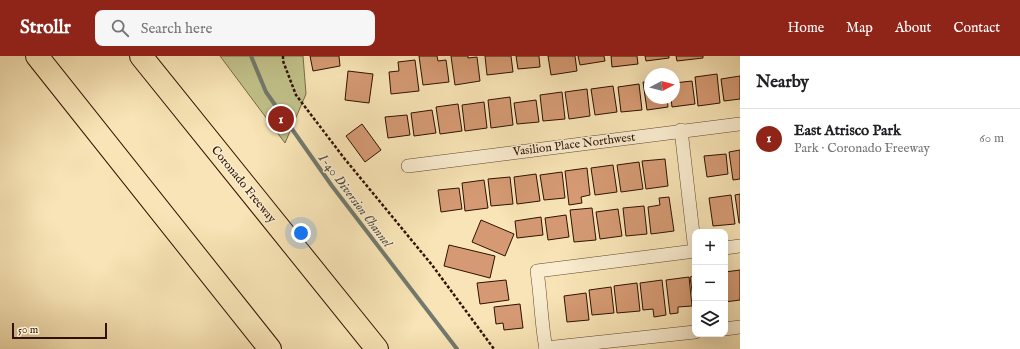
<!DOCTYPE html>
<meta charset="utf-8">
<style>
:root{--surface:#fff;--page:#f6f6f6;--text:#202124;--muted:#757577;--line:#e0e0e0;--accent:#8f2418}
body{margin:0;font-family:"IM FELL English",serif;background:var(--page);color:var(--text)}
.controls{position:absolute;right:12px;bottom:12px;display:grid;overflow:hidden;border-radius:8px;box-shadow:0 4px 16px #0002}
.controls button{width:36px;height:36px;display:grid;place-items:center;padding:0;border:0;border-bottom:1px solid var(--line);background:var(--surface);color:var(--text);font:20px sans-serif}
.compass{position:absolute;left:644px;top:12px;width:36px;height:36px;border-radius:50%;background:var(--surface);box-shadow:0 4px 16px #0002;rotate:83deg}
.scale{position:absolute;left:12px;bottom:10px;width:95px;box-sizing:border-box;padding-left:4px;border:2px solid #2f1102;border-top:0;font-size:11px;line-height:14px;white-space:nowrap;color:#2f1102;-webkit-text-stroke:3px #faedd0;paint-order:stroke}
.you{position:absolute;left:301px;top:177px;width:14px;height:14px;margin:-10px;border:3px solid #fff;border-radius:50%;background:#1a73e8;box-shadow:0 0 0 6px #1a73e833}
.badge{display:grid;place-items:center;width:26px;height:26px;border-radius:50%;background:var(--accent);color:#fff;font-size:13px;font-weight:700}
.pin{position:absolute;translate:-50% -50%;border:2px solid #fff;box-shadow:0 1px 4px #0006}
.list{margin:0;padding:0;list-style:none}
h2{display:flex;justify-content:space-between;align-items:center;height:52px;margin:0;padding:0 16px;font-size:17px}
h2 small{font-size:13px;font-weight:400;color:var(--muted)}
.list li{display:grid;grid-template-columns:26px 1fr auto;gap:12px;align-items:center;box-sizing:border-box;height:60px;padding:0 16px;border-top:1px solid var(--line)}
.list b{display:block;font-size:15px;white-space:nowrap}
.list p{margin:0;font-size:13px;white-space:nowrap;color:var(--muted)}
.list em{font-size:13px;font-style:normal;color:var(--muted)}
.icon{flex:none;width:22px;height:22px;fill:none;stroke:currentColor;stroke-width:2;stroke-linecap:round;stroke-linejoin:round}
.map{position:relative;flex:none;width:740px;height:293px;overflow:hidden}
header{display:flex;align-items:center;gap:24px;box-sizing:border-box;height:56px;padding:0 20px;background:var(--accent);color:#fff}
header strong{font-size:19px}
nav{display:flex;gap:22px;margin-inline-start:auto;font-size:14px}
.search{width:280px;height:36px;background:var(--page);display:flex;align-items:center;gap:10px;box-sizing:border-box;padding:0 14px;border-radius:8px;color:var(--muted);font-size:15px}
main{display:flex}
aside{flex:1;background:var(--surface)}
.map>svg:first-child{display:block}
.green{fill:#c2c28b;stroke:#786a46}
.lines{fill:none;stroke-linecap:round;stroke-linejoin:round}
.stream{stroke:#72796d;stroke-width:4}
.building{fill:#d59a73;stroke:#2f1102}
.street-casing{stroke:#61462f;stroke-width:14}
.highway-casing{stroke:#2f1102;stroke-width:24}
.path{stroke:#2f1102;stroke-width:2.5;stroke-dasharray:3 2;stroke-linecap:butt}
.street{stroke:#faedd0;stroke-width:13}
.highway{stroke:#f8e4b6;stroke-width:22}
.labels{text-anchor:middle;stroke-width:3;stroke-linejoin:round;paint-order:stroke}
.street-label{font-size:12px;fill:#2f1102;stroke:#faedd0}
.water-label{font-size:13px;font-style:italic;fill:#564e40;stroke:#faedd0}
</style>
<header>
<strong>Strollr</strong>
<div class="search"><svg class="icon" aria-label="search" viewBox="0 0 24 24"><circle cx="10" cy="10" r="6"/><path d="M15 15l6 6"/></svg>Search here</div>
<nav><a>Home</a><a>Map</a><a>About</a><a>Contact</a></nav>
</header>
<main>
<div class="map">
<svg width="740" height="293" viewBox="0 0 740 293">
<rect width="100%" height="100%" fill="#f8e4b6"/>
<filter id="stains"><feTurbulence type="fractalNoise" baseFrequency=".005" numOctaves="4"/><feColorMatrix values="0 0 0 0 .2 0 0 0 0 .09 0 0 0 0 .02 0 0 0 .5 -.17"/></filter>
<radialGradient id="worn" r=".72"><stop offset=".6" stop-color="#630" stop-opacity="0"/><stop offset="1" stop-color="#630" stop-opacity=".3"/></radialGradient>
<polygon class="green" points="220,0 303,0 306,38 285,87"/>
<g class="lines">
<polyline class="stream" points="251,0 266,36 332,130 457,293"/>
</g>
<g class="building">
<polygon points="310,0 339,0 340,10 313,15"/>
<polygon points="419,0 437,0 438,5 446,4 449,26 423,29"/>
<polygon points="451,0 468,0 468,2 477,1 480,25 455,29"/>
<polygon points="485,0 511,0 513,16 487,19"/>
<polygon points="516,0 539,0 540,11 518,13"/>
<polygon points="548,0 575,0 577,15 551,19"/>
<polygon points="578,0 604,0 605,5 580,9"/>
<polygon points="611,0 637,0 638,8 612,11"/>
<polygon points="645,0 669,0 669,2 646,5"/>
<polygon points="676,0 703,0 703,2 677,5"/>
<polygon points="415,4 419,35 391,38 389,16 399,15 398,6"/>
<polygon points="348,15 373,18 369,47 345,44"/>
<polygon points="717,18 720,47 698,50 695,21"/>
<polygon points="740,20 740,43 724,45 721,23"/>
<polygon points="692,25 695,48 672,51 671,42 674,42 674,27"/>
<polygon points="643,26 650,26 650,42 667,42 668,51 647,54"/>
<polygon points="639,28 642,54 621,56 618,31"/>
<polygon points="613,30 617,56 595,59 591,33"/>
<polygon points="587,33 590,60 569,63 565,36"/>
<polygon points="562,36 565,63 543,65 540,39"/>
<polygon points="510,41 513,69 491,72 488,44"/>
<polygon points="536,44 539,66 517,68 514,47"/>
<polygon points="484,46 487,72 465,75 462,49"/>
<polygon points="458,48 462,75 440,78 436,51"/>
<polygon points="432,54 436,77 414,80 411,57"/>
<polygon points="407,59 410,79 388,82 385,61"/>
<polygon points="362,68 381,94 365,106 346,80"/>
<polygon points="740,94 740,123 733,124 729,96"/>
<polygon points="726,98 728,118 707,121 704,100"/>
<polygon points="665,103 668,130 646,133 642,105"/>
<polygon points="639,106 643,133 621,136 617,109"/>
<polygon points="613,109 617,136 595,139 591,112"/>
<polygon points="587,112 590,139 581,141 582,147 569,149 565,115"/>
<polygon points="562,116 565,142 544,144 540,119"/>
<polygon points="536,118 540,145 517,148 514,121"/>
<polygon points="510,121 513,148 491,150 488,123"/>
<polygon points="484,124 488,152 465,155 462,127"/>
<polygon points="459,132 462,153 441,156 438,134"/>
<polygon points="740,138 740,167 739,167 735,139"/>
<polygon points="731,139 735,168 713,170 709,142"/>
<polygon points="669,141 674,175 651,178 648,151 660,149 659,142"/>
<polygon points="644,150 647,178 626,180 623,152"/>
<polygon points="592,152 596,184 574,186 570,154"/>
<polygon points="618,153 622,180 600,183 596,156"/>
<polygon points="566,159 569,181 548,184 545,162"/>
<polygon points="541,161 543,179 517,182 515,165"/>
<polygon points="481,164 514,178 505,200 472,186"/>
<polygon points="449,189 495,200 490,222 444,210"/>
<polygon points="740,214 740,244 725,246 725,216"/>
<polygon points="695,220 695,249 694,249 690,221"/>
<polygon points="689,221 692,250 678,251 678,257 670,258 666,224"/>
<polygon points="506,224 509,244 480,248 477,227"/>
<polygon points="662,224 666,259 654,261 653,253 643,254 640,227"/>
<polygon points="637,227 640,255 617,257 614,230"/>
<polygon points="611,231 614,257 592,259 589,234"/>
<polygon points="586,237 589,264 567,266 564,240"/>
<polygon points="520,248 523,272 504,274 503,267 496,268 494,251"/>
</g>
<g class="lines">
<defs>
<g id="street">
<polyline points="681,74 695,195"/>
<polyline points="408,110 740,68"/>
<polyline points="725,192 740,190"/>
<polyline points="725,273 740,271"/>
<polyline points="546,292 695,276"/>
<path d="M546,293C541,267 541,241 537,215L695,195"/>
</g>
<g id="highway">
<polyline points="37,0 270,293"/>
<polyline points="141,0 377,293"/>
</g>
</defs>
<use href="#street" class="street-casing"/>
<use href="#highway" class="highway-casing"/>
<polyline class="path" points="283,0 283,5 296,39 344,102 432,209 494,293"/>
<use href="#street" class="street"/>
<use href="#highway" class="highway"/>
</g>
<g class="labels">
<g class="street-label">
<text transform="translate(574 88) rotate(-7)" y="4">Vasilion Place Northwest</text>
<text transform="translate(244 128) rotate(51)" y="4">Coronado Freeway</text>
</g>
<g class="water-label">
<text transform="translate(356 144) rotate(53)" y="5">I-40 Diversion Channel</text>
</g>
</g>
<rect width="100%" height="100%" filter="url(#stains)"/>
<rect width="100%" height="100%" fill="url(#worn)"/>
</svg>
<div class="controls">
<button>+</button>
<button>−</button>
<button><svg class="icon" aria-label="layers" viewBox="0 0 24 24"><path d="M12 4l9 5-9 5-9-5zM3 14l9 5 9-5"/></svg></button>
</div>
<svg class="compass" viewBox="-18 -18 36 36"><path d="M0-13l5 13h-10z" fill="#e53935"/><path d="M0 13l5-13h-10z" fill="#757577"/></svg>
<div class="scale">50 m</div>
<div class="you"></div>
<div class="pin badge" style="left:281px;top:63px">1</div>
</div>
<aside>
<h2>Nearby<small></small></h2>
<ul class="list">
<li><span class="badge">1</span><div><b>East Atrisco Park</b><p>Park · Coronado Freeway</p></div><em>60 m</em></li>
</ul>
</aside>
</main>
